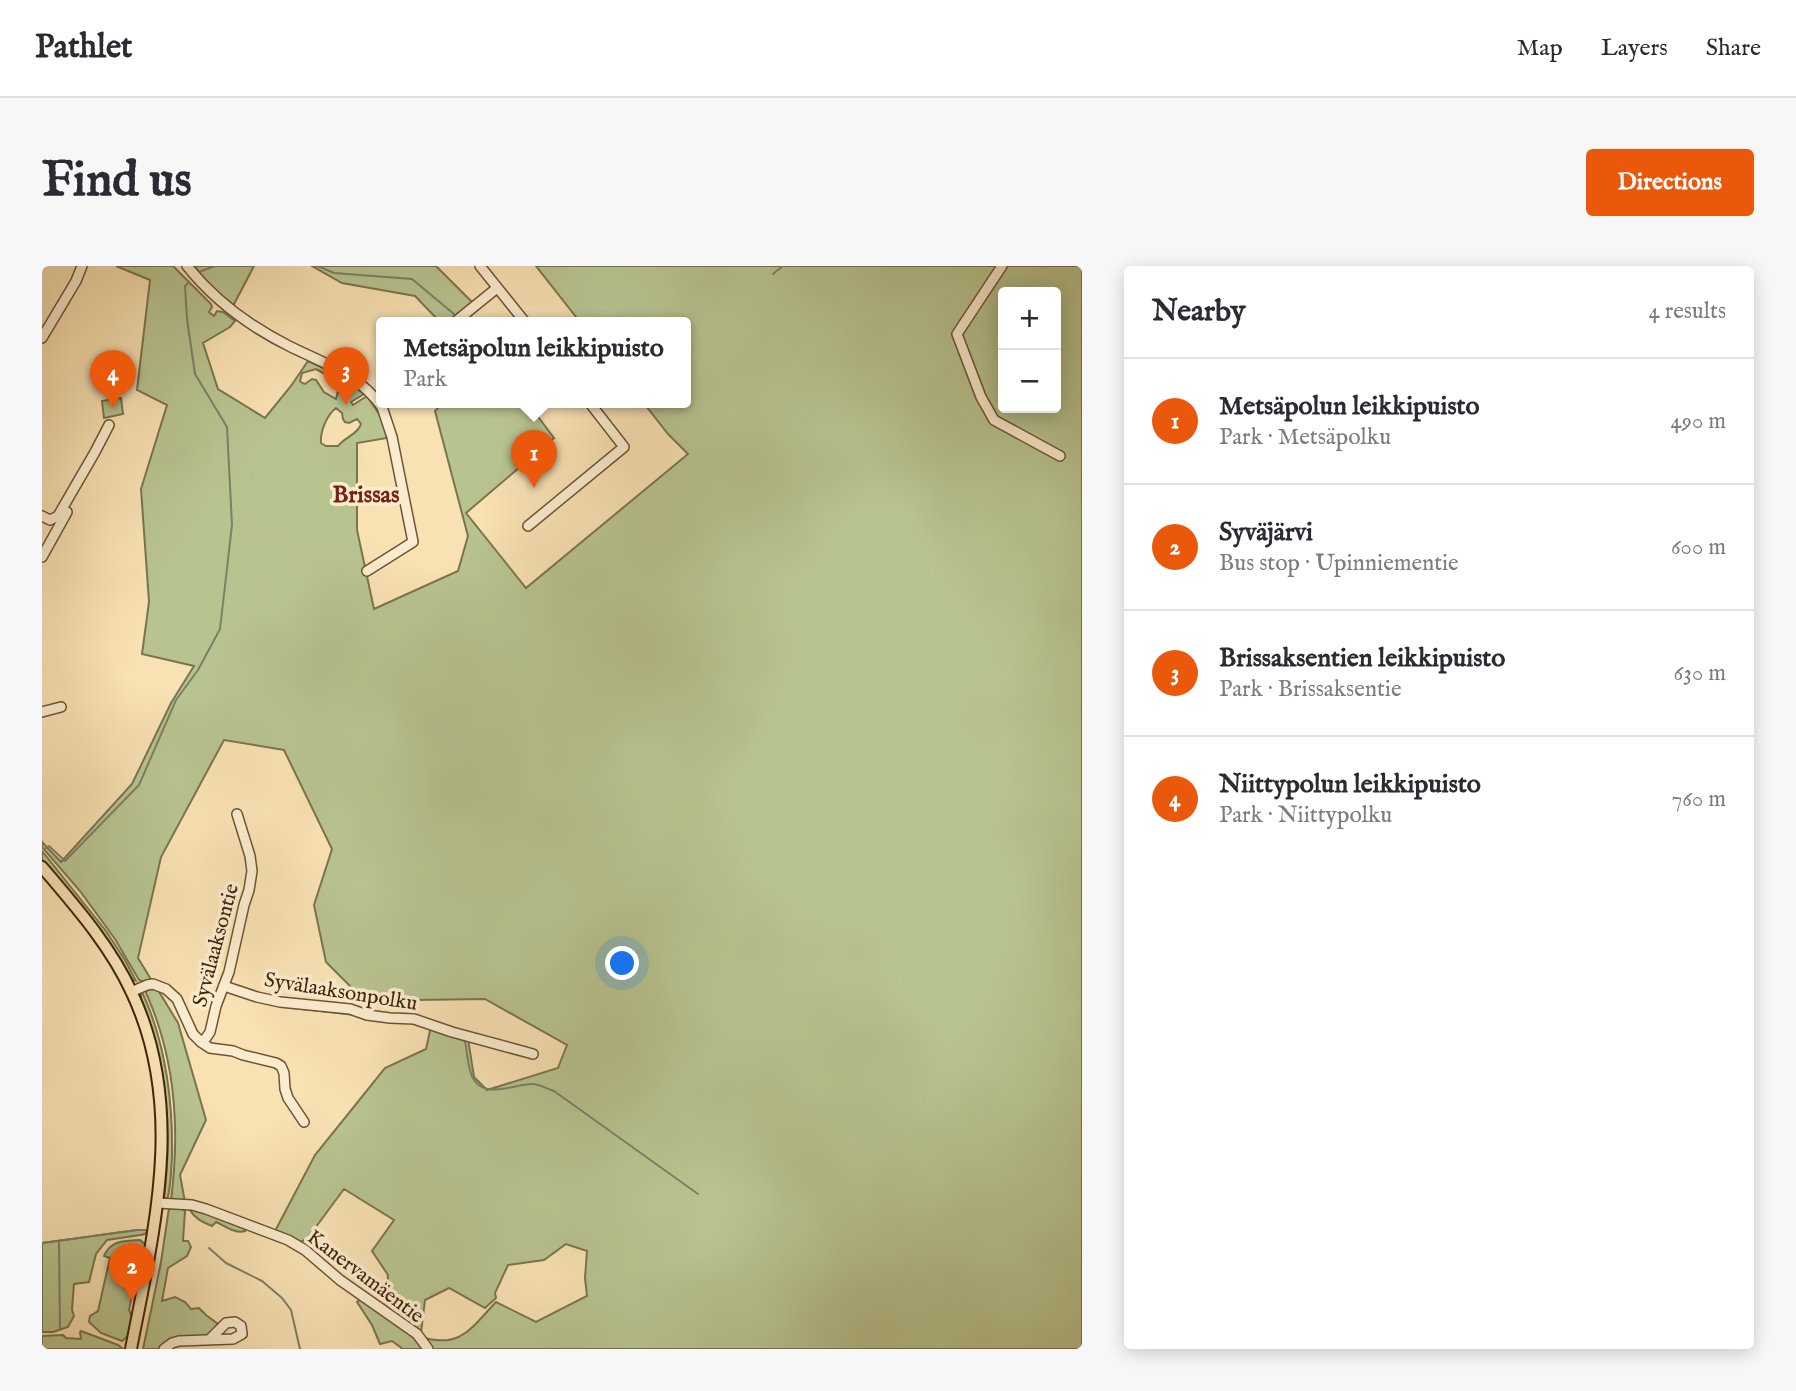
<!DOCTYPE html>
<meta charset="utf-8">
<style>
:root{--surface:#fff;--page:#f7f7f7;--text:#2b2b33;--muted:#7c7c81;--line:#e1e1e2;--accent:#ea580c}
body{margin:0;font-family:"IM FELL English",serif;background:var(--page);color:var(--text)}
.controls{position:absolute;right:21px;top:21px;display:grid;overflow:hidden;border-radius:7px;box-shadow:0 4px 18px #0003}
.controls button{width:63px;height:63px;display:grid;place-items:center;padding:0;border:0;border-bottom:2px solid var(--line);background:var(--surface);color:var(--text);font:35px sans-serif}
.you{position:absolute;left:581px;top:698px;width:24px;height:24px;margin:-18px;border:5px solid #fff;border-radius:50%;background:#1a73e8;box-shadow:0 0 0 10px #1a73e833}
.badge{display:grid;place-items:center;width:46px;height:46px;border-radius:50%;background:var(--accent);color:#fff;font-size:23px;font-weight:700}
.pin{position:absolute;translate:-50% -58px;filter:drop-shadow(0 2px 4px #0008)}
.pin::after{content:'';position:absolute;top:37px;width:24px;height:21px;background:inherit;clip-path:polygon(0 0,100% 0,50% 100%)}
.popup{position:absolute;left:334px;top:51px;width:315px;height:91px;box-sizing:border-box;display:grid;place-content:center;border-radius:7px;background:var(--surface);filter:drop-shadow(0 2px 5px #0005);font-size:23px;white-space:nowrap;color:var(--muted)}
.popup b{font-size:26px;color:var(--text)}
.popup::after{content:'';position:absolute;left:50%;top:100%;margin-left:-14px;border:14px solid transparent;border-top-color:var(--surface)}
.list{margin:0;padding:0;list-style:none}
h2{display:flex;justify-content:space-between;align-items:center;height:91px;margin:0;padding:0 28px;font-size:30px}
h2 small{font-size:23px;font-weight:400;color:var(--muted)}
.list li{display:grid;grid-template-columns:46px 1fr auto;gap:21px;align-items:center;box-sizing:border-box;height:126px;padding:0 28px;border-top:2px solid var(--line)}
.list b{display:block;font-size:26px;white-space:nowrap}
.list p{margin:0;font-size:23px;white-space:nowrap;color:var(--muted)}
.list em{font-size:23px;font-style:normal;color:var(--muted)}
.map{position:relative;flex:none;width:1040px;height:1083px;overflow:hidden;border-radius:7px}
header{display:flex;align-items:center;gap:42px;box-sizing:border-box;height:98px;padding:0 35px;background:var(--surface);border-bottom:2px solid var(--line)}
header strong{font-size:33px}
nav{display:flex;gap:38px;margin-inline-start:auto;font-size:24px}
.intro{display:flex;align-items:center;justify-content:space-between;box-sizing:border-box;height:168px;padding:0 42px}
h1{margin:0;font-size:49px}
.button{padding:18px 32px;border-radius:7px;background:var(--accent);color:#fff;font-size:24px;font-weight:700}
main{display:flex;gap:42px;padding:0 42px}
aside{flex:1;background:var(--surface);border-radius:7px;box-shadow:0 4px 18px #0003}
.map>svg:first-child{display:block}
.green{fill:#b8c490;stroke:#7c744c;stroke-width:2;fill-rule:evenodd}
.lines{fill:none;stroke-linecap:round;stroke-linejoin:round}
.stream{stroke:#798168;stroke-width:2}
.minor-casing{stroke:#6f5433;stroke-width:12}
.major-casing{stroke:#412508;stroke-width:14}
.minor{stroke:#faecce;stroke-width:9}
.major{stroke:#f8e1b3;stroke-width:10}
.labels{text-anchor:middle;stroke-width:7;stroke-linejoin:round;paint-order:stroke}
.street-label{font-size:21px;fill:#412508;stroke:#faecce}
.quarter-label{font-size:24px;font-weight:bold;fill:#7a1f14;stroke:#faecce}
</style>
<header>
<strong>Pathlet</strong>
<nav><a>Map</a><a>Layers</a><a>Share</a></nav>
</header>
<div class="intro"><h1>Find us</h1><a class="button">Directions</a></div>
<main>
<div class="map">
<svg width="1040" height="1083" viewBox="0 0 1040 1083">
<rect width="100%" height="100%" fill="#f8e1b3"/>
<filter id="stains"><feTurbulence type="fractalNoise" baseFrequency=".00286" numOctaves="4"/><feColorMatrix values="0 0 0 0 .2 0 0 0 0 .09 0 0 0 0 .02 0 0 0 .5 -.17"/></filter>
<radialGradient id="worn" r=".72"><stop offset=".6" stop-color="#630" stop-opacity="0"/><stop offset="1" stop-color="#630" stop-opacity=".3"/></radialGradient>
<g class="green">
<path d="M74,0H131L169,38L170,41L167,46L172,50L175,45L181,46L193,55L188,61L161,77L176,123L223,152L249,120L266,95L299,110L294,114L274,103L260,107L258,115L260,117L263,118L270,113L274,114L282,126L294,133L296,125L305,114L322,128L309,136L311,139L325,130L336,146L339,144L342,152L345,172L315,177V264L332,343L416,305L426,270L393,145L401,136H485L512,172L424,247L484,322L646,188L626,168L601,136H644V56H538L494,0H1040V1083H389L379,1071C419,1083 429,1062 454,1036L494,1056L545,1030L543,1012L545,985L524,978L502,994L466,999L453,1027L454,1032L443,1042L407,1022L383,1034L379,1067L342,1044L346,1009L330,985L352,954L302,923L265,973L258,976L232,967L273,889L343,802L384,783L389,760L426,773L432,811L445,824L516,802L525,779L443,733L374,734L318,730L284,696L272,639L290,583L242,484L182,474L119,591L96,692L110,715L102,716L97,714L73,673L38,625L0,581V576L19,596L90,518L129,437L152,400L100,388L107,336L99,223L125,139L95,124L108,14ZM961,26H1014V142H961ZM294,142L300,147L301,153L303,156L307,157L315,153L319,158C316,168 303,171 296,180H284L279,177C278,165 285,149 294,142Z"/>
<polygon points="148,0 212,0 191,40 180,33"/>
<polygon points="270,0 394,0 431,37 408,56 398,56 373,30 300,17"/>
<polygon points="79,132 81,148 62,152 60,135"/>
<polygon points="0,585 64,665 83,694 94,715 89,713 60,667 0,593"/>
<path d="M109,723L116,724L136,757L164,854L138,909L143,936L129,934C138,864 133,791 104,727L105,724Z"/>
<path d="M99,728H101C124,779 131,835 130,891C129,905 129,922 125,934L122,931C131,861 124,800 99,735Z"/>
<polygon points="129,941 137,941 143,945 141,975 146,975 149,981 145,990 126,1002 120,1035 133,1031 143,1036 149,1043 157,1042 164,1049 176,1058 167,1070 119,1083 101,1083 119,996 127,942"/>
<path d="M151,943L202,962L203,965C193,968 183,960 174,956L170,960C161,956 153,953 148,944Z"/>
<polygon points="95,964 106,964 103,968 98,969 65,974 54,988 47,1016 32,1018 30,1044 32,1050 26,1061 11,1066 0,1066 0,977"/>
<path d="M98,974L104,979L97,1016L90,1029L87,1044L90,1051L86,1070L80,1075L59,1067L47,1056L48,1050L56,1045L68,992L62,990C69,974 82,975 98,974Z"/>
<polygon points="320,1032 372,1068 384,1083 361,1083 350,1075 338,1078 330,1059 315,1036"/>
<polygon points="39,1065 76,1079 81,1083 0,1083 0,1070 21,1069 24,1072 39,1073 38,1066"/>
</g>
<g class="lines">
<g class="stream">
<polyline points="153,0 157,6 173,0"/>
<polyline points="276,0 292,7 370,13 412,48"/>
<polyline points="731,8 741,0"/>
<polyline points="4,582 7,580 23,595 97,519 134,434 156,404 178,363 190,259 185,161 153,108 145,53 143,20 146,17"/>
<polyline points="242,741 313,749"/>
<path d="M407,769L423,775C425,785 426,806 432,814C445,833 472,818 490,818C498,818 505,823 512,825L656,928"/>
<polyline points="51,970 95,964 106,964"/>
<polyline points="17,975 18,1064"/>
<polyline points="0,977 45,971"/>
<polyline points="167,982 184,997 220,1015 240,1032 249,1044 258,1083"/>
</g>
<defs>
<g id="minor">
<path d="M145,0C173,35 207,60 247,80C281,97 317,108 340,141"/>
<polyline points="438,0 483,56"/>
<polyline points="960,0 915,68 939,131 952,154 1018,190"/>
<polyline points="413,56 455,22"/>
<polyline points="0,72 34,15 40,0"/>
<polyline points="0,250 8,254 16,250 53,186 67,159"/>
<polyline points="486,260 582,181 547,136"/>
<polyline points="0,291 25,246"/>
<polyline points="325,305 371,276 350,171 340,141 345,136"/>
<polyline points="0,446 19,441"/>
<polyline points="182,720 215,731 238,736 308,743 325,749 348,752 372,753 410,766 491,788"/>
<polyline points="89,726 105,719 111,718 124,723 135,733 151,768 159,776 168,782 191,785 201,789 234,797 239,800 242,807 243,823 246,832 262,856"/>
<polyline points="159,776 164,772 168,766 174,740 187,706 202,639 207,624 210,605 208,590 195,548"/>
<polyline points="116,937 150,939 164,943 246,974 263,984 298,1014 375,1068 386,1083"/>
<polyline points="122,1083 130,1077 137,1075 191,1073 200,1068 199,1060 193,1056 184,1057 168,1073"/>
</g>
<path id="major" d="M0,601C33,640 68,679 90,727C144,842 112,964 89,1083"/>
</defs>
<use href="#minor" class="minor-casing"/>
<use href="#major" class="major-casing"/>
<use href="#minor" class="minor"/>
<use href="#major" class="major"/>
</g>
<g class="labels">
<g class="street-label">
<text transform="translate(173 679) rotate(-75)" y="7">Syvälaaksontie</text>
<text transform="translate(299 725) rotate(9)" y="7">Syvälaaksonpolku</text>
<text transform="translate(324 1010) rotate(37)" y="7">Kanervamäentie</text>
</g>
<g class="quarter-label">
<text x="324" y="236">Brissas</text>
</g>
</g>
<rect width="100%" height="100%" filter="url(#stains)"/>
<rect width="100%" height="100%" fill="url(#worn)"/>
</svg>
<div class="controls">
<button>+</button>
<button>−</button>
</div>
<div class="you"></div>
<div class="pin badge" style="left:492px;top:222px">1</div>
<div class="popup"><b>Metsäpolun leikkipuisto</b>Park</div>
<div class="pin badge" style="left:90px;top:1035px">2</div>
<div class="pin badge" style="left:304px;top:139px">3</div>
<div class="pin badge" style="left:71px;top:142px">4</div>
</div>
<aside>
<h2>Nearby<small>4 results</small></h2>
<ul class="list">
<li><span class="badge">1</span><div><b>Metsäpolun leikkipuisto</b><p>Park · Metsäpolku</p></div><em>490 m</em></li>
<li><span class="badge">2</span><div><b>Syväjärvi</b><p>Bus stop · Upinniementie</p></div><em>600 m</em></li>
<li><span class="badge">3</span><div><b>Brissaksentien leikkipuisto</b><p>Park · Brissaksentie</p></div><em>630 m</em></li>
<li><span class="badge">4</span><div><b>Niittypolun leikkipuisto</b><p>Park · Niittypolku</p></div><em>760 m</em></li>
</ul>
</aside>
</main>
